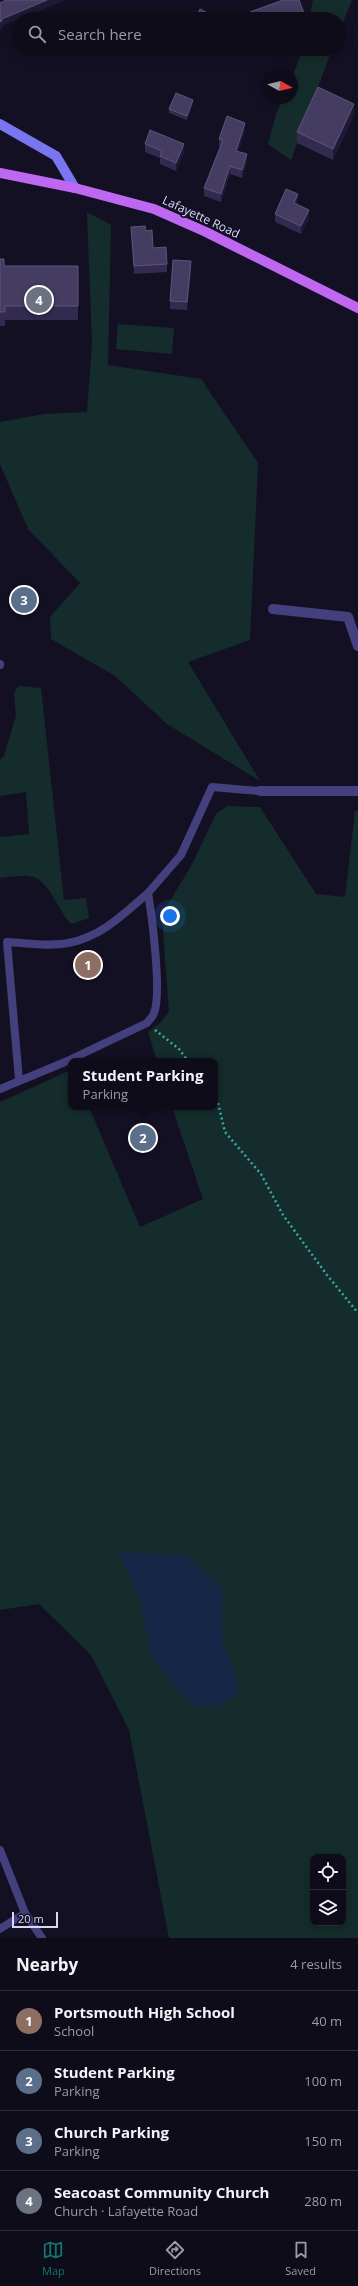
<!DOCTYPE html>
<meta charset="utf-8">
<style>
:root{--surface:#0f0c1a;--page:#1d1a27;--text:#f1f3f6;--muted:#9b9ba2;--line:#2f2c39;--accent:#0f766e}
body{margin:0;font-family:"Open Sans",sans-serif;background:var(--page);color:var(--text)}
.controls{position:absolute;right:12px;bottom:12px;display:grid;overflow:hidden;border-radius:8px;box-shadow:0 2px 10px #0003}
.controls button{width:36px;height:36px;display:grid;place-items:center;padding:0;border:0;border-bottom:1px solid var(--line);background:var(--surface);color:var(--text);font:20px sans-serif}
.compass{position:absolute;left:262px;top:68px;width:36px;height:36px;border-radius:50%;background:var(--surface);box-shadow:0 2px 10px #0003;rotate:98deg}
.scale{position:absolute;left:12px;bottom:10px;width:46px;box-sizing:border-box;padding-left:4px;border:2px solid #dad6fb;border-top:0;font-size:11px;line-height:14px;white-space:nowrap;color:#dad6fb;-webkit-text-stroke:3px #141023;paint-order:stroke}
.you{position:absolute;left:170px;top:916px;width:14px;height:14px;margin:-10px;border:3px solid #fff;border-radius:50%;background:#1a73e8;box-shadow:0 0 0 6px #1a73e833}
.badge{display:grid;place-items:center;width:26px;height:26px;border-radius:50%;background:var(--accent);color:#fff;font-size:13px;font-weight:700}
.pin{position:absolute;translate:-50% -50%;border:2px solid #fff;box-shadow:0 1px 4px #0006}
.popup{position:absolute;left:68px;top:1058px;width:150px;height:52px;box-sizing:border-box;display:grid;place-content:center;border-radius:8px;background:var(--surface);filter:drop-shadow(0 1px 3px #0005);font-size:13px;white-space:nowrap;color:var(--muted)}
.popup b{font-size:15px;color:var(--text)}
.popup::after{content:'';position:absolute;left:50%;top:100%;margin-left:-8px;border:8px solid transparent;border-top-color:var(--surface)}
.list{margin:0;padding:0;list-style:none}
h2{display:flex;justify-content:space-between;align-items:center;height:52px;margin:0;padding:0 16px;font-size:17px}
h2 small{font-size:13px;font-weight:400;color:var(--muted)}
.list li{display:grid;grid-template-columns:26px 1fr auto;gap:12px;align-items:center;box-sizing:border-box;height:60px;padding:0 16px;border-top:1px solid var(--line)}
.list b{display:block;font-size:15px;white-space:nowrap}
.list p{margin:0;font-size:13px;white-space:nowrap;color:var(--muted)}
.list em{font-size:13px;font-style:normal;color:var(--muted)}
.icon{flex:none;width:22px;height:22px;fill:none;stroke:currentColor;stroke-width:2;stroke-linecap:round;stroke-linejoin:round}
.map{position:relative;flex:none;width:358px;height:1938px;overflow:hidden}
.search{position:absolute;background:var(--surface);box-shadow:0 2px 10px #0003;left:12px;right:12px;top:12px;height:44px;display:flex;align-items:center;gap:10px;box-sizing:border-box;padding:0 14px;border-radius:22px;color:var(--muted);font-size:15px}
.sheet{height:292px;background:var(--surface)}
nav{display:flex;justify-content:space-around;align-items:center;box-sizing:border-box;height:56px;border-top:1px solid var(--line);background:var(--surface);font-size:11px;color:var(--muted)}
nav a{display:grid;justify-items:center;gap:2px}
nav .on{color:var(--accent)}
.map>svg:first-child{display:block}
.green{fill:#142c2b;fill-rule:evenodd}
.water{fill:#152848}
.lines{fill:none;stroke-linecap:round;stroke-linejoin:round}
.path{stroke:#3aaba5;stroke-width:2.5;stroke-dasharray:2 3;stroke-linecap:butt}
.lane{stroke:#43407d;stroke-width:8}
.street{stroke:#43407d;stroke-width:10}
.secondary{stroke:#7a76f2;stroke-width:10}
.primary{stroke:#be67f1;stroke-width:10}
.wall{fill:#332b4f}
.shaded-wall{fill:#1f1836}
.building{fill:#453d61;stroke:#5c557a}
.labels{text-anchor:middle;stroke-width:3.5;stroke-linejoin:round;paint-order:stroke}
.street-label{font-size:12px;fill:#dad6fb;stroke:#141023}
</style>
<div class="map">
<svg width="358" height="1938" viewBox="0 0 358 1938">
<rect width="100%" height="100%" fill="#141023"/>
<g class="green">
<polygon points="313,0 352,0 339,32 339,19 309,19"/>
<polygon points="303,49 332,49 291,160 268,144 276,114 283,98 292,98 292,78"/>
<polygon points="87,212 111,225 108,365 201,379 258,463 250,640 188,662 260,781 167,724 115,676 51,639 50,617 80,583 28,529 0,464 0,422 44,414 87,412 92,344"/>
<polygon points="118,324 174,328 172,354 116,349"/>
<path d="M18,686L41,688L64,900L86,898L89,918L71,924C58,911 48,876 28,876C19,875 9,877 0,878V837L29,834L26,792L0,796V760L4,756L16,716L14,693Z"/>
<path d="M227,806L260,807L316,894L345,897L355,811H358V1938H169L129,1730L91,1655L39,1604L0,1610V1102L71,1070V1107H89L140,1227L203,1199L172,1107H215V1061H157L148,1032L161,1022L169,1012L162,918L167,906L191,866L216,814ZM313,1857H343V1923H313Z"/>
</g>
<polygon class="water" points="118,1552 187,1555 223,1589 222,1638 236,1677 239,1694 219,1705 194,1707 152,1658 140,1600"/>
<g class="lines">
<g class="path">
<polyline points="155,1030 179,1049 188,1061"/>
<polyline points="215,1099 218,1103 225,1132 261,1174 283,1215 327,1275 358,1313"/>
</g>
<g class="lane">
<polyline points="0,664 0,665"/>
<path d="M19,1080L7,942C27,943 49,947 68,943C101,937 124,914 148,893"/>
<path d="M0,1089L65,1062L147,1023C149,1020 153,1017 154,1013C162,994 152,916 148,893L181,855L212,787L260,791"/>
<polyline points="0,1850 25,1913 42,1938"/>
<polyline points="0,1929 25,1913"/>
</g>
<g class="street">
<polyline points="273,609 348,617 358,646"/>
<polyline points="260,791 358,791"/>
</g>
<polyline class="secondary" points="0,124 56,156 75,188"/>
<polyline class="primary" points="0,173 75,188 154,209 206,232 358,308"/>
</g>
<g class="wall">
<polygon points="250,12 304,19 250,19"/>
<polygon points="211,49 223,49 221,54"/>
<polygon points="275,49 295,49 277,55"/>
<polygon points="193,104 187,120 169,113 169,109"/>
<polygon points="354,115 333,160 297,143 297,132"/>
<polygon points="245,131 238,151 247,162 242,178 230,174 221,202 204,196 204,188 221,147 219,147 219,139"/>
<polygon points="145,144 184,152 176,171 160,164 160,158 145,152"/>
<polygon points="298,202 297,204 309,218 301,234 275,222 275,214"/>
<polygon points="131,227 153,248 167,264 167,272 134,274"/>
<polygon points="0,259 4,266 78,266 78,320 5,320 5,326 0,326"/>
<polygon points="191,269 187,310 170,309 170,301"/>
</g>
<g class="shaded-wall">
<polygon points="47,0 66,0 2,26 2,29 0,30 0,22 2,19"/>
<polygon points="304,13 304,19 287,19"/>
<polygon points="221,49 223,49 221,54"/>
<polygon points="277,49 295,49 277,55"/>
<polygon points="193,100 193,104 187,120 187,116"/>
<polygon points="354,104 354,115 333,160 333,149"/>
<polygon points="245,123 245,131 236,158 236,151"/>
<polygon points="184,144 184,152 176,171 176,163"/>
<polygon points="247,154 247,162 242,178 242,170"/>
<polygon points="230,166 230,174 221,202 221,194"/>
<polygon points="298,194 298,202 294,211 294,203"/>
<polygon points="309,210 309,218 301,234 301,226"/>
<polygon points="191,261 191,269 187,310 187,302"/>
</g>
<g class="building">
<polygon points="6,0 47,0 2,19 2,21 0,22 0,3"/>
<polygon points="283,0 299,0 304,13 287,19 252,19 250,12"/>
<polygon points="200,9 219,19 195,19"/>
<polygon points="318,87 354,104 333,149 297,132"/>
<polygon points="176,93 193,100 187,116 169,109"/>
<polygon points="227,116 245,123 236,151 247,154 242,170 230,166 221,194 204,188 223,140 219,139"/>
<polygon points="150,130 184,144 176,163 160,156 162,151 145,144"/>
<polygon points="286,189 298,194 294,203 309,210 301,226 275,214"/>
<polygon points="145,226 146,231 152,230 153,248 166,247 167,264 134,266 131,227"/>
<polygon points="0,259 4,259 4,266 78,266 78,306 5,306 5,312 0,312"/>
<polygon points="173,260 191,261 187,302 170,301"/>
</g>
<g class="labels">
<g class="street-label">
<text transform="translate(201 217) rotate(25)" y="4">Lafayette Road</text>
</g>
</g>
</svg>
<div class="controls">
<button><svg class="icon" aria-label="locate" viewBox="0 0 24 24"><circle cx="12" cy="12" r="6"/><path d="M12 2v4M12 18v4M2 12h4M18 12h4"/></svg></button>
<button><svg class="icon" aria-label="layers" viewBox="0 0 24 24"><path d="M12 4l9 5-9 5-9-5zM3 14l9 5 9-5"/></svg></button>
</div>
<svg class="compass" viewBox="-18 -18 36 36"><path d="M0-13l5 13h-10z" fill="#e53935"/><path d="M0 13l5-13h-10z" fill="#9b9ba2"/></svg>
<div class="scale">20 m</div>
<div class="you"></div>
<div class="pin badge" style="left:88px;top:965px;background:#8d6e63">1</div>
<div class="pin badge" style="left:143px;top:1138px;background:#5c6f8a">2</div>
<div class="popup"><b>Student Parking</b>Parking</div>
<div class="pin badge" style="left:24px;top:600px;background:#5c6f8a">3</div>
<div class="pin badge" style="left:39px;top:300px;background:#6b7280">4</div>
<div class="search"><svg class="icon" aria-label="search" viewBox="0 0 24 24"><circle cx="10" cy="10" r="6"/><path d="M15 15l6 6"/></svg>Search here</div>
</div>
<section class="sheet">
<h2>Nearby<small>4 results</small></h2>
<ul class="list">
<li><span class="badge" style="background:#8d6e63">1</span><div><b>Portsmouth High School</b><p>School</p></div><em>40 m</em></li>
<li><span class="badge" style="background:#5c6f8a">2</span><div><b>Student Parking</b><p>Parking</p></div><em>100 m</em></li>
<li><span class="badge" style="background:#5c6f8a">3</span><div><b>Church Parking</b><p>Parking</p></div><em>150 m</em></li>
<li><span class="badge" style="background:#6b7280">4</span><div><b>Seacoast Community Church</b><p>Church · Lafayette Road</p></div><em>280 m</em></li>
</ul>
</section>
<nav>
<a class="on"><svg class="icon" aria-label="map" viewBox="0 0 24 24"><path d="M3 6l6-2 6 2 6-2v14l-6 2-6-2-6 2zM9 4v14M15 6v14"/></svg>Map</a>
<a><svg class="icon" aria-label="directions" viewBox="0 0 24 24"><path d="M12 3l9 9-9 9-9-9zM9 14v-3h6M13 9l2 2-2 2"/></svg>Directions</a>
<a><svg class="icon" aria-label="saved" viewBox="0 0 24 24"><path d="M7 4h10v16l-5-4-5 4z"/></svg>Saved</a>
</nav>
